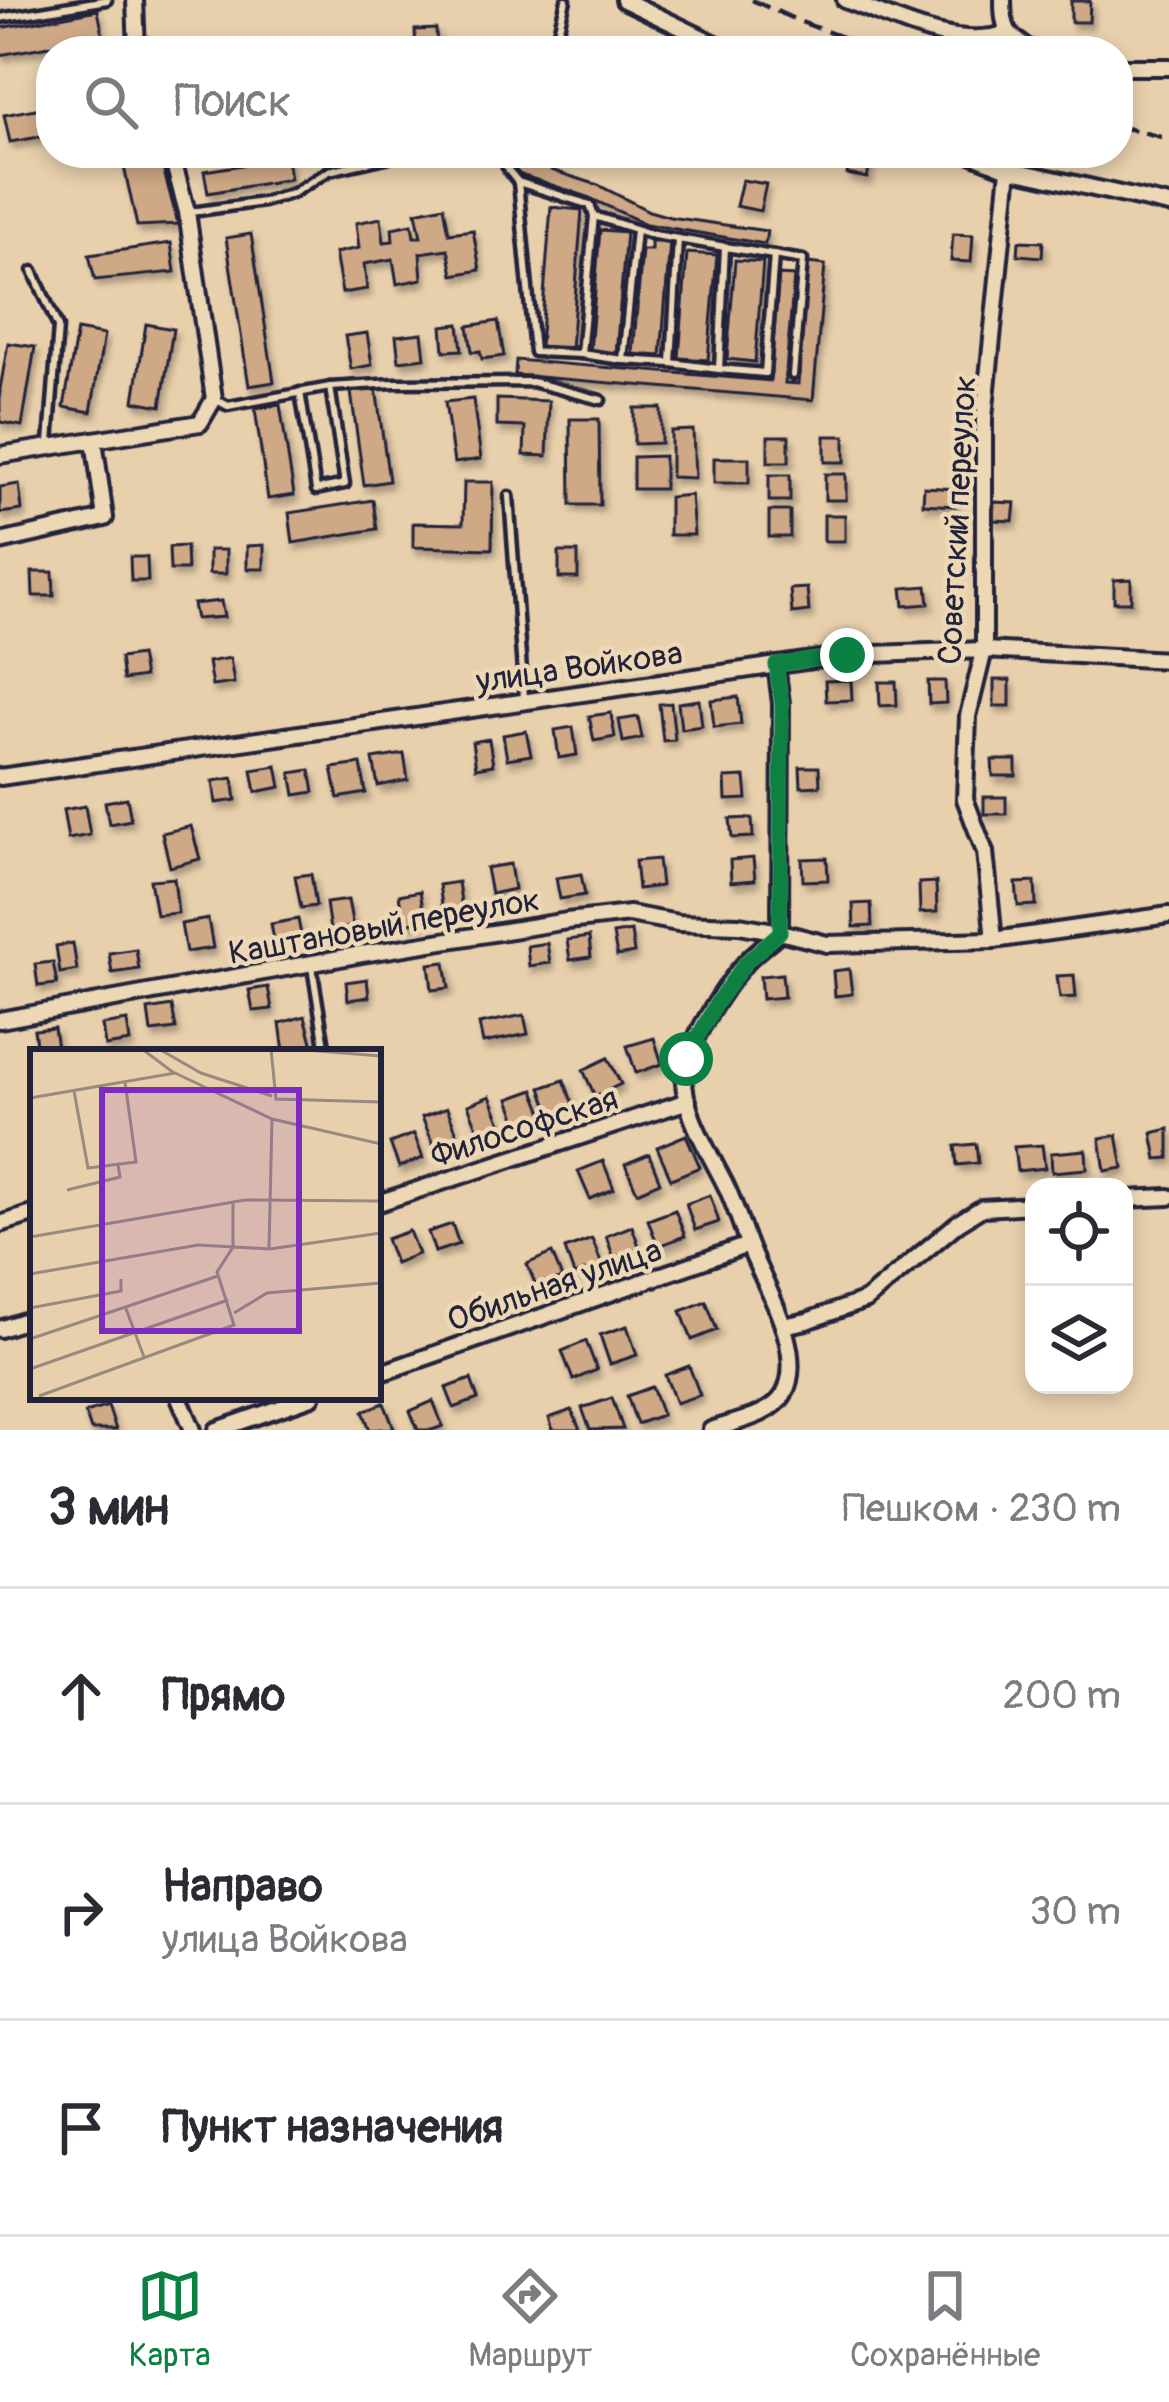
<!DOCTYPE html>
<html lang="ru">
<meta charset="utf-8">
<style>
:root{--surface:#fff;--page:#f2f2f3;--text:#2b2b33;--muted:#7c7c81;--line:#e1e1e2;--accent:#0b8043}
body{margin:0;font-family:Pangolin,sans-serif;background:var(--page);color:var(--text)}
.controls{position:absolute;right:36px;bottom:36px;display:grid;overflow:hidden;border-radius:24px;box-shadow:0 6px 18px #0003}
.controls button{width:108px;height:108px;display:grid;place-items:center;padding:0;border:0;border-bottom:3px solid var(--line);background:var(--surface);color:var(--text);font:60px sans-serif}
.stop{position:absolute;width:36px;height:36px;margin:-27px;border:9px solid #0b8043;border-radius:50%;background:#fff}
.stop.end{background:#0b8043;border-color:#fff;box-shadow:0 3px 12px #0008}
.list{margin:0;padding:0;list-style:none}
h2{display:flex;justify-content:space-between;align-items:center;height:156px;margin:0;padding:0 48px;font-size:51px}
h2 small{font-size:39px;font-weight:400;color:var(--muted)}
.list li{display:grid;grid-template-columns:78px 1fr auto;gap:36px;align-items:center;box-sizing:border-box;height:216px;padding:0 48px;border-top:3px solid var(--line)}
.list b{display:block;font-size:45px;white-space:nowrap}
.list p{margin:0;font-size:39px;white-space:nowrap;color:var(--muted)}
.list em{font-size:39px;font-style:normal;color:var(--muted)}
.icon{flex:none;width:66px;height:66px;fill:none;stroke:currentColor;stroke-width:2;stroke-linecap:round;stroke-linejoin:round}
.map{position:relative;flex:none;width:1169px;height:1430px;overflow:hidden}
.search{position:absolute;background:var(--surface);box-shadow:0 6px 18px #0003;left:36px;right:36px;top:36px;height:132px;display:flex;align-items:center;gap:30px;box-sizing:border-box;padding:0 42px;border-radius:48px;color:var(--muted);font-size:45px}
.sheet{height:804px;background:var(--surface)}
nav{display:flex;justify-content:space-around;align-items:center;box-sizing:border-box;height:168px;border-top:3px solid var(--line);background:var(--surface);font-size:33px;color:var(--muted)}
nav a{display:grid;justify-items:center;gap:6px}
nav .on{color:var(--accent)}
.map>svg:first-child{display:block}
.building{fill:#cfa986;stroke:#22223b;stroke-width:3;filter:url(#shadow)}
.lines{fill:none;stroke-linecap:round;stroke-linejoin:round}
.service-casing{stroke:#22223b;stroke-width:15}
.minor-casing{stroke:#22223b;stroke-width:22}
.service{stroke:#edd8b6;stroke-width:6}
.minor{stroke:#edd8b6;stroke-width:14}
.rail{stroke:#22223b;stroke-width:4.5;stroke-dasharray:18 9;stroke-linecap:butt}
.route{stroke:#0b8043;stroke-width:15}
.labels{text-anchor:middle;stroke-width:9;stroke-linejoin:round;paint-order:stroke}
.street-label{font-size:33px;fill:#22223b;stroke:#edd8b6}
.inset-road{fill:none;stroke:#998a7f;stroke-width:3}
.view{fill:#7b2cbf;fill-opacity:0.15;stroke:#7b2cbf;stroke-width:6}
.inset-edge{fill:none;stroke:#22223b;stroke-width:6}
</style>
<div class="map">
<svg width="1169" height="1430" viewBox="0 0 1169 1430">
<defs>
<filter id="shadow"><feDropShadow dx="3.5" dy="6" stdDeviation="3" flood-color="#0004"/></filter>
</defs>
<rect width="100%" height="100%" fill="#e9d0ad"/>
<filter id="ink" filterUnits="userSpaceOnUse"><feTurbulence type="fractalNoise" baseFrequency=".00833" numOctaves="2"/><feDisplacementMap in="SourceGraphic" scale="24" xChannelSelector="R" yChannelSelector="G"/><feConvolveMatrix kernelMatrix="1 2 1 2 8 2 1 2 1" color-interpolation-filters="sRGB"/></filter>
<g filter="url(#ink)">
<g class="building">
<polygon points="1071,1 1090,1 1089,22 1071,22"/>
<polygon points="98,10 103,36 0,55 0,28"/>
<polygon points="436,29 437,51 416,51 415,30"/>
<polygon points="51,106 51,135 10,142 4,115"/>
<polygon points="121,153 159,153 178,224 137,226"/>
<polygon points="519,156 551,164 551,170 598,185 649,211 670,217 767,231 765,244 646,224 585,196 515,173"/>
<polygon points="851,156 871,160 867,178 847,174"/>
<polygon points="287,158 290,179 208,193 204,171"/>
<polygon points="742,180 766,184 760,211 736,206"/>
<polygon points="444,206 449,233 473,230 480,270 453,275 448,249 420,253 422,279 397,284 393,259 364,264 367,289 342,293 335,253 359,248 356,223 381,218 384,242 393,241 392,228 412,224 414,237 421,237 416,212"/>
<polygon points="551,207 582,210 571,349 540,346"/>
<polygon points="600,230 626,232 616,354 590,352"/>
<polygon points="251,234 274,382 249,386 226,238"/>
<polygon points="953,234 973,235 971,262 951,261"/>
<polygon points="651,241 670,242 661,356 633,354 642,250 651,250"/>
<polygon points="1019,241 1043,242 1042,257 1018,255"/>
<polygon points="171,243 175,272 95,280 89,255"/>
<polygon points="687,253 717,255 708,360 679,358"/>
<polygon points="735,260 763,262 755,362 727,359"/>
<polygon points="808,263 825,265 813,400 515,375 516,360 770,381 779,275 794,276 785,383 798,384"/>
<polygon points="498,321 504,356 482,359 480,351 472,352 468,326"/>
<polygon points="146,324 173,329 161,406 134,401"/>
<polygon points="459,324 462,350 444,351 442,326"/>
<polygon points="77,330 104,335 91,412 64,407"/>
<polygon points="367,333 372,365 351,369 345,336"/>
<polygon points="422,333 425,358 399,361 396,336"/>
<polygon points="8,343 35,347 22,426 0,422 0,389"/>
<polygon points="376,388 389,481 364,485 351,392"/>
<polygon points="473,399 481,459 454,463 445,402"/>
<polygon points="497,399 549,401 547,456 524,455 525,427 497,426"/>
<polygon points="280,405 294,495 268,499 255,409"/>
<polygon points="634,408 661,408 661,443 634,444"/>
<polygon points="570,419 599,419 600,505 571,505"/>
<polygon points="693,430 695,478 671,477 671,431"/>
<rect x="768" y="436" width="21" height="26"/>
<rect x="825" y="436" width="20" height="26"/>
<polygon points="664,456 664,489 633,489 633,457"/>
<rect x="714" y="458" width="35" height="25"/>
<rect x="825" y="474" width="21" height="26"/>
<rect x="769" y="475" width="21" height="26"/>
<polygon points="464,482 493,482 492,549 413,547 413,523 463,524"/>
<polygon points="19,484 22,510 0,513 0,487"/>
<polygon points="924,487 956,489 955,506 923,504"/>
<polygon points="691,495 694,535 669,535 669,497"/>
<polygon points="373,500 377,529 293,543 289,513"/>
<polygon points="994,502 1015,503 1013,521 993,520"/>
<rect x="769" y="511" width="21" height="26"/>
<rect x="824" y="515" width="21" height="26"/>
<polygon points="264,545 264,569 247,569 247,546"/>
<polygon points="186,546 187,570 170,570 169,547"/>
<rect x="209" y="550" width="17" height="24"/>
<rect x="559" y="552" width="19" height="26"/>
<polygon points="130,557 147,557 148,581 131,581"/>
<polygon points="32,572 53,572 54,596 33,596"/>
<polygon points="1131,579 1131,602 1114,602 1114,580"/>
<polygon points="927,586 929,604 904,606 902,588"/>
<polygon points="807,588 809,611 792,613 790,589"/>
<polygon points="221,601 224,617 196,619 193,604"/>
<polygon points="140,655 144,677 123,680 120,658"/>
<polygon points="230,658 234,683 212,686 208,662"/>
<polygon points="851,680 852,700 826,701 825,681"/>
<rect x="994" y="680" width="16" height="26"/>
<polygon points="928,681 945,681 946,703 929,704"/>
<polygon points="879,682 896,682 897,705 880,706"/>
<polygon points="738,697 741,724 714,727 711,700"/>
<polygon points="699,700 702,726 681,729 678,703"/>
<polygon points="671,703 675,740 663,741 659,704"/>
<polygon points="611,713 615,737 594,741 589,716"/>
<polygon points="638,717 642,738 623,742 619,720"/>
<polygon points="573,727 577,755 559,758 555,730"/>
<polygon points="526,731 531,755 507,759 503,735"/>
<polygon points="489,739 493,765 476,768 472,742"/>
<polygon points="404,754 408,780 378,786 373,759"/>
<polygon points="992,760 1016,760 1016,776 993,776"/>
<polygon points="361,764 366,793 338,798 332,768"/>
<polygon points="277,766 281,787 256,792 252,770"/>
<polygon points="800,767 819,767 820,786 801,787"/>
<polygon points="310,770 314,792 295,795 291,773"/>
<polygon points="745,777 747,799 726,800 725,778"/>
<polygon points="233,778 236,800 216,803 213,781"/>
<rect x="984" y="797" width="22" height="17"/>
<polygon points="127,798 131,820 109,824 105,802"/>
<polygon points="85,806 90,835 68,839 63,810"/>
<polygon points="752,818 753,837 732,838 730,819"/>
<polygon points="191,826 200,859 170,867 162,833"/>
<polygon points="753,858 755,880 731,882 730,860"/>
<polygon points="827,858 828,880 803,881 802,859"/>
<polygon points="658,859 661,886 638,889 635,861"/>
<polygon points="510,864 514,889 491,894 486,868"/>
<polygon points="311,874 316,906 301,908 295,876"/>
<polygon points="581,874 585,895 560,899 556,878"/>
<polygon points="174,878 178,913 156,915 150,880"/>
<polygon points="458,882 462,908 443,911 439,885"/>
<polygon points="936,882 937,912 920,913 919,883"/>
<polygon points="1035,882 1036,905 1018,906 1016,883"/>
<polygon points="420,891 425,920 404,924 399,895"/>
<polygon points="348,900 353,927 330,930 326,903"/>
<polygon points="871,903 872,926 854,927 853,904"/>
<polygon points="208,919 213,948 186,952 181,924"/>
<polygon points="298,919 302,941 275,945 271,924"/>
<polygon points="631,931 634,953 617,956 613,934"/>
<polygon points="589,937 591,957 570,960 567,940"/>
<polygon points="73,943 77,970 60,973 56,946"/>
<polygon points="547,943 550,963 529,966 527,946"/>
<polygon points="136,949 139,969 112,973 109,953"/>
<polygon points="53,962 57,984 38,986 35,964"/>
<polygon points="445,962 449,988 432,990 429,964"/>
<polygon points="849,969 852,994 835,996 833,971"/>
<polygon points="782,974 784,997 762,999 760,976"/>
<polygon points="1074,975 1076,997 1060,998 1057,976"/>
<polygon points="367,979 369,997 348,1000 346,982"/>
<polygon points="268,987 272,1009 253,1011 249,990"/>
<polygon points="172,1006 176,1029 151,1032 148,1010"/>
<polygon points="524,1015 528,1034 483,1043 479,1024"/>
<polygon points="305,1016 313,1046 284,1051 280,1023"/>
<polygon points="127,1021 130,1042 105,1046 102,1025"/>
<polygon points="54,1028 57,1048 37,1051 34,1030"/>
<polygon points="654,1038 662,1064 636,1073 627,1046"/>
<polygon points="608,1058 621,1084 595,1096 583,1070"/>
<polygon points="564,1080 574,1107 551,1115 541,1088"/>
<polygon points="534,1090 544,1115 519,1125 509,1099"/>
<polygon points="490,1096 501,1123 479,1132 468,1105"/>
<polygon points="447,1108 460,1141 436,1150 422,1117"/>
<polygon points="1169,1129 1169,1158 1157,1159 1152,1133"/>
<polygon points="414,1134 423,1158 399,1167 390,1143"/>
<polygon points="686,1135 700,1167 671,1179 657,1147"/>
<polygon points="1117,1135 1123,1168 1105,1171 1100,1138"/>
<polygon points="976,1144 978,1163 957,1165 955,1146"/>
<polygon points="1042,1145 1045,1168 1017,1171 1014,1147"/>
<polygon points="1086,1150 1087,1169 1052,1172 1051,1153"/>
<polygon points="649,1154 660,1182 637,1192 625,1164"/>
<polygon points="603,1161 614,1189 590,1199 578,1171"/>
<polygon points="710,1195 719,1222 695,1230 686,1204"/>
<polygon points="675,1210 685,1236 658,1246 648,1220"/>
<polygon points="452,1224 459,1244 435,1252 428,1232"/>
<polygon points="632,1226 640,1249 614,1258 606,1236"/>
<polygon points="409,1231 418,1254 395,1263 386,1239"/>
<polygon points="592,1239 602,1265 574,1275 565,1249"/>
<polygon points="552,1253 562,1278 537,1288 527,1264"/>
<polygon points="706,1301 717,1330 692,1340 681,1311"/>
<polygon points="627,1326 637,1355 610,1364 600,1335"/>
<polygon points="586,1341 597,1370 573,1380 562,1351"/>
<polygon points="689,1366 700,1395 676,1403 665,1375"/>
<polygon points="471,1379 478,1399 454,1408 446,1388"/>
<polygon points="652,1387 662,1415 637,1424 627,1396"/>
<polygon points="612,1398 623,1429 590,1430 582,1408"/>
<polygon points="433,1401 443,1426 432,1430 418,1430 410,1411"/>
<polygon points="384,1403 394,1428 370,1430 363,1411"/>
<polygon points="108,1406 116,1430 91,1430 85,1413"/>
<polygon points="572,1410 580,1430 553,1430 549,1418"/>
</g>
<g class="lines">
<defs>
<g id="service">
<polyline points="0,18 107,0"/>
<polyline points="553,51 566,0"/>
<polyline points="501,153 508,170 518,182 590,205 594,216 654,235 803,260 793,375"/>
<polyline points="518,182 534,352 581,354 594,216"/>
<polyline points="191,212 263,202 293,193 329,171 408,153"/>
<polyline points="33,271 58,327 49,443"/>
<polyline points="581,354 623,360 636,230"/>
<polyline points="625,360 671,363 678,239"/>
<polyline points="671,363 719,369 725,247"/>
<polyline points="719,369 765,373 774,255"/>
<polyline points="300,392 316,490 345,484 330,387"/>
<polyline points="217,400 228,406 330,387 395,383 532,382 601,400"/>
<polyline points="509,496 524,698"/>
<polyline points="312,967 326,1052"/>
</g>
<g id="minor">
<polyline points="135,0 137,51"/>
<polyline points="624,0 730,51"/>
<path d="M845,0C897,19 954,51 1009,33"/>
<path d="M1003,0C1003,30 1007,36 1033,51"/>
<polyline points="1118,67 1169,67"/>
<polyline points="968,153 1009,169 1169,205"/>
<polyline points="0,455 200,423 214,399 187,212 171,153"/>
<polyline points="0,542 105,518 94,440"/>
<polyline points="0,777 847,655 984,650 1169,660"/>
<polyline points="994,940 985,852 965,799 968,716 984,650 984,418 1009,169"/>
<polyline points="0,1020 362,954 567,921 629,914 678,923 739,925 780,932 827,944 994,940 1169,915"/>
<polyline points="1124,1199 1169,1197"/>
<polyline points="378,1203 688,1101"/>
<polyline points="0,1224 33,1214"/>
<polyline points="783,1326 807,1321 866,1300 958,1223 982,1208 1034,1205"/>
<polyline points="0,1329 33,1318"/>
<polyline points="378,1374 748,1245"/>
<polyline points="179,1397 193,1430"/>
<polyline points="217,1430 312,1397"/>
<path d="M711,1430C733,1422 772,1416 784,1394C807,1352 764,1285 749,1246C741,1225 735,1205 726,1186C710,1153 682,1112 684,1074C686,1045 726,984 746,962C756,951 769,942 780,932L781,703L776,665"/>
</g>
</defs>
<use href="#service" class="service-casing"/>
<use href="#minor" class="minor-casing"/>
<use href="#service" class="service"/>
<use href="#minor" class="minor"/>
<g class="rail">
<polyline points="752,0 796,20 879,51"/>
<polyline points="1118,126 1169,139"/>
</g>
</g>
</g>
<g class="lines" filter="url(#ink)">
<polyline class="route" points="686,1059 717,1002 746,962 780,932 782,704 776,665 847,655"/>
</g>
<g class="labels">
<g class="street-label">
<text transform="translate(956 520) rotate(-87)" y="12">Советский переулок</text>
<text transform="translate(579 666) rotate(-8)" y="12">улица Войкова</text>
<text transform="translate(384 925) rotate(-10)" y="12">Каштановый переулок</text>
<text transform="translate(524 1126) rotate(-18)" y="12">Философская</text>
<text transform="translate(554 1284) rotate(-19)" y="12">Обильная улица</text>
</g>
</g>
<g transform="translate(30 1049)">
<rect width="351" height="351" fill="#e9d0ad"/>
<path class="inset-road" d="M112,0L144,24M129,0L171,24L242,47M241,0L246,50L351,53M263,0L351,7M44,42L58,119L106,113L95,33M0,49L145,24L242,70L351,95M37,141L90,128L88,115M0,188L215,151L351,152M239,199L242,70M0,225L168,196L240,200L351,184M95,257L114,308M0,259L91,242V230M204,264L237,244L351,234M0,290L188,227M0,320L198,251M9,347L204,276L187,223L203,198V153"/>
<path class="view" d="M72,41H269V282H72Z"/>
<rect width="351" height="351" class="inset-edge"/>
</g>
</svg>
<div class="controls">
<button><svg class="icon" aria-label="locate" viewBox="0 0 24 24"><circle cx="12" cy="12" r="6"/><path d="M12 2v4M12 18v4M2 12h4M18 12h4"/></svg></button>
<button><svg class="icon" aria-label="layers" viewBox="0 0 24 24"><path d="M12 4l9 5-9 5-9-5zM3 14l9 5 9-5"/></svg></button>
</div>
<div class="stop" style="left:686px;top:1059px"></div>
<div class="stop end" style="left:847px;top:655px"></div>
<div class="search"><svg class="icon" aria-label="search" viewBox="0 0 24 24"><circle cx="10" cy="10" r="6"/><path d="M15 15l6 6"/></svg>Поиск</div>
</div>
<section class="sheet">
<h2>3 мин<small>Пешком · 230 m</small></h2>
<ul class="list">
<li><svg class="icon" aria-label="ahead" viewBox="0 0 24 24"><path d="M12 20V5M6 11l6-6 6 6"/></svg><div><b>Прямо</b></div><em>200 m</em></li>
<li><svg class="icon" aria-label="right" viewBox="0 0 24 24"><path d="M7 20v-9h11M14 6l5 5-5 5"/></svg><div><b>Направо</b><p>улица Войкова</p></div><em>30 m</em></li>
<li><svg class="icon" aria-label="arrive" viewBox="0 0 24 24"><path d="M6 21V4h12l-3 4 3 4H6"/></svg><div><b>Пункт назначения</b></div></li>
</ul>
</section>
<nav>
<a class="on"><svg class="icon" aria-label="map" viewBox="0 0 24 24"><path d="M3 6l6-2 6 2 6-2v14l-6 2-6-2-6 2zM9 4v14M15 6v14"/></svg>Карта</a>
<a><svg class="icon" aria-label="directions" viewBox="0 0 24 24"><path d="M12 3l9 9-9 9-9-9zM9 14v-3h6M13 9l2 2-2 2"/></svg>Маршрут</a>
<a><svg class="icon" aria-label="saved" viewBox="0 0 24 24"><path d="M7 4h10v16l-5-4-5 4z"/></svg>Сохранённые</a>
</nav>
